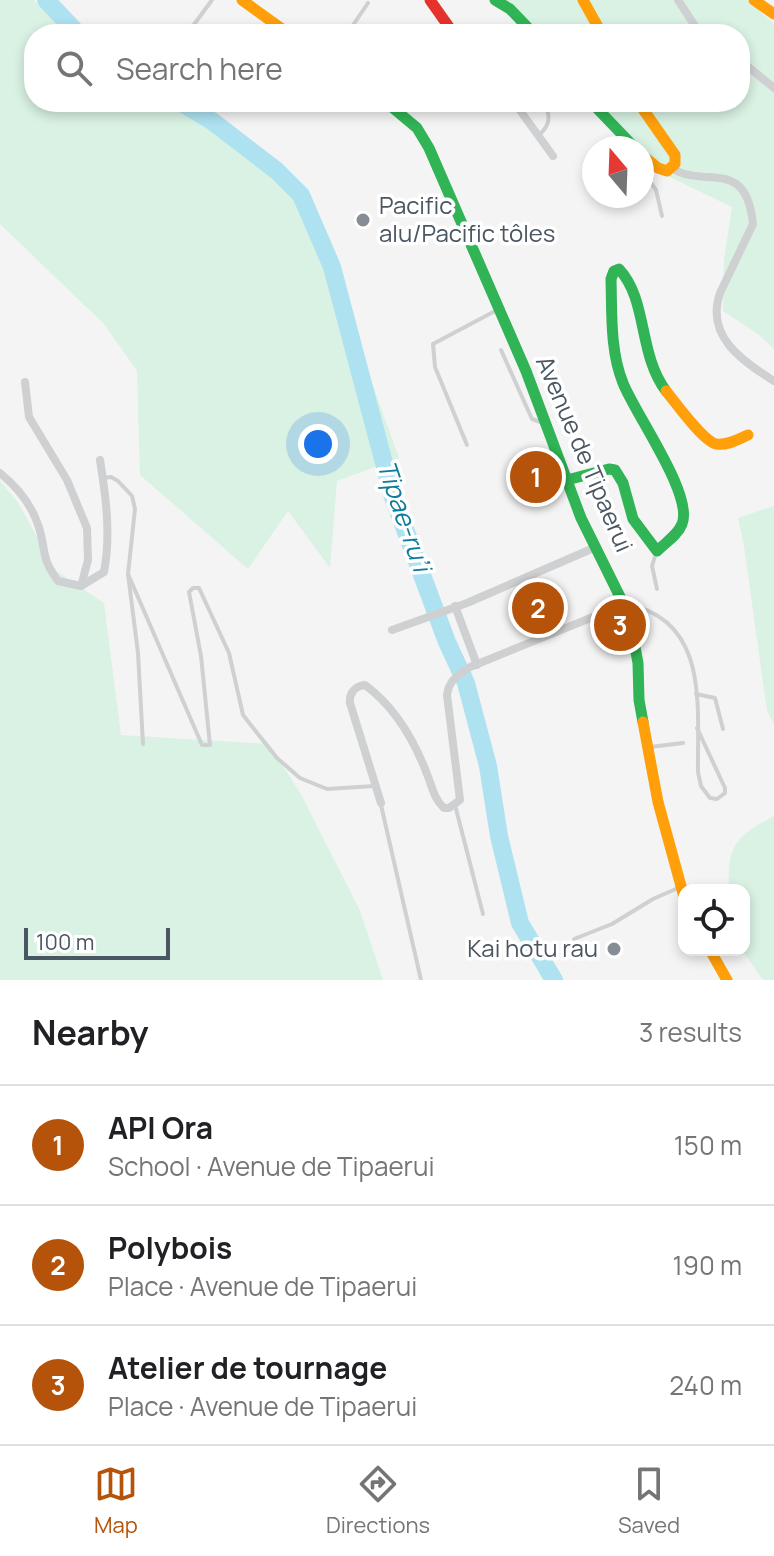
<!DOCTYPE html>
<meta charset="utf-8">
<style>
:root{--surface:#fff;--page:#f2f2f2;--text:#202124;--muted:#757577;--line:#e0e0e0;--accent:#b45309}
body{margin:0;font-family:Manrope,sans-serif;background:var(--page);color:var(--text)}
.controls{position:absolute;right:24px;bottom:24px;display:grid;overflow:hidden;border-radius:16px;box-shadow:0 4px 12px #0003}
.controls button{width:72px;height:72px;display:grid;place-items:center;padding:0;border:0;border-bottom:2px solid var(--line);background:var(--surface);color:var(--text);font:40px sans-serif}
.compass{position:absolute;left:582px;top:136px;width:72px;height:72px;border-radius:50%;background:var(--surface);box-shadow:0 4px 12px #0003;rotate:341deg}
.scale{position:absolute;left:24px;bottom:20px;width:146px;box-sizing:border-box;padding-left:8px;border:4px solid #4a5661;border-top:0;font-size:22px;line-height:28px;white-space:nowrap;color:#4a5661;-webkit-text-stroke:6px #fff;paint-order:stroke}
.you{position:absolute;left:318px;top:444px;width:28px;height:28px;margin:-20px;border:6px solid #fff;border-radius:50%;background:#1a73e8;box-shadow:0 0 0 12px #1a73e833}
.badge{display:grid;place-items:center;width:52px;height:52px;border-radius:50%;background:var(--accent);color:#fff;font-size:26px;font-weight:700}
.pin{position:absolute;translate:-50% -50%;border:4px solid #fff;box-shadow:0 2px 8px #0006}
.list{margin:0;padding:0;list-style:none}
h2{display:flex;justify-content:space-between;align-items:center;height:104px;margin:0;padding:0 32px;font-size:34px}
h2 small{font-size:26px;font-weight:400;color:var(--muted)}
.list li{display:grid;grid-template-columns:52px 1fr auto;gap:24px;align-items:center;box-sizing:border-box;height:120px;padding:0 32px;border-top:2px solid var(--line)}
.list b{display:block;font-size:30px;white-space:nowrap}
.list p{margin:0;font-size:26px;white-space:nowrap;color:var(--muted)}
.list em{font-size:26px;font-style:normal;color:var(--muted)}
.icon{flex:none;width:44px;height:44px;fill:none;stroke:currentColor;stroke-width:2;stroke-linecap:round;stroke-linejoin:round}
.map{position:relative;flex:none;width:774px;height:980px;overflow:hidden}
.search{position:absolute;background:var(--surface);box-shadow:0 4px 12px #0003;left:24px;right:24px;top:24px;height:88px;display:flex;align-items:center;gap:20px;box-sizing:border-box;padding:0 28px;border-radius:32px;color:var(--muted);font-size:30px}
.sheet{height:464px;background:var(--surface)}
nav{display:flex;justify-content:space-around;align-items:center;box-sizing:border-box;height:112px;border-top:2px solid var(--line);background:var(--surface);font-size:22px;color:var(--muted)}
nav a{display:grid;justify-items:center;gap:4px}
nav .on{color:var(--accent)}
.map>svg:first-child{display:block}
.green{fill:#d9f2e3}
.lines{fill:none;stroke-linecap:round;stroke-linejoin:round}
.river{stroke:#aee2f0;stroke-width:18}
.lane{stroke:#ced0d2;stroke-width:4}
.street{stroke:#ced0d2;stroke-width:8}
.fast{stroke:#30b455;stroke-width:11}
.slow{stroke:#ff9f0a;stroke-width:11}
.jam{stroke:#e5322d;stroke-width:11}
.poi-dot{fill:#868d94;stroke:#fff;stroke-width:3}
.labels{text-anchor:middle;stroke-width:7;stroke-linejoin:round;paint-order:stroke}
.poi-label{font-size:24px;fill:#4a5661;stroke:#fff;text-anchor:start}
.street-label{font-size:24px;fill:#4a5661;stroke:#fff}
.water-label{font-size:26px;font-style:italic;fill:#0c7c9b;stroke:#fff}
</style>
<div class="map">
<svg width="774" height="980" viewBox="0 0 774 980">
<rect width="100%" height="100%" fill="#f4f4f4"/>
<g class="green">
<polygon points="0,0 34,0 65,34 34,34 34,102 175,102 210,123 260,159 303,202 333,258 345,290 357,341 399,458 337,481 330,568 288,511 248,569 140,475 137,371 104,324 0,224"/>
<polygon points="490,0 747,0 774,24 774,349 758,334 723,311 724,259 732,207 649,167 642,159 642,148 633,148 592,102 740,102 740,34 531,34"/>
<polygon points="0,481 19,504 55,570 104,603 121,735 269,744 302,796 360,911 383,980 0,980"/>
<polygon points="774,506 774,724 767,711 744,546 738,518"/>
<path d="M774,816V980H763L742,950L744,890H729C727,845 735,837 774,816Z"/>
</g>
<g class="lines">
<g class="river">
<polyline points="46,0 78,34"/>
<polyline points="180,102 212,121 277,171 301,195 332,267 393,497 447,642 466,683 488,766 499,836 520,923 554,980"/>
</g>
<g class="lane">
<polyline points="187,34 212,0"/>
<polyline points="347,34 368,3"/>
<polyline points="288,102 288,103"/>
<path d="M540,134C551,124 551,114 543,102"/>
<polyline points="642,170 656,190 662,216"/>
<polyline points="501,350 532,419 543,423"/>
<polyline points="467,445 435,367 433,344 497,310"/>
<polyline points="103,478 111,477 118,481 132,496 135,509 128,574 138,653 143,744"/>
<polyline points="656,553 652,566 657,589"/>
<polyline points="128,574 202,745 210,745 201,656 189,592 193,588 199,588 229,653 243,715 277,758 300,778 327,789 374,786"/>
<path d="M626,604C710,620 697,707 698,772L701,786L710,798L717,799L725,793V788L697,728"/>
<polyline points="696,694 715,698 723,729"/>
<polyline points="650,747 683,743"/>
<polyline points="381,805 421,980"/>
<polyline points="455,805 483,914"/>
<polyline points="574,939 612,924 653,899 678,888"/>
</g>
<g class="street">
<polyline points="678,0 695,26 705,34"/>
<polyline points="740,60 774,88"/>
<polyline points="514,102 553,156"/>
<path d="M672,168C704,190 746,155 753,224L720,293C705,336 742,361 774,381"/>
<polyline points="25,382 29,417 67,480 87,528 88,560 81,586"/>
<path d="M0,473C20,489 35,509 41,535C46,557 43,560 58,581L81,586L104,572C111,535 106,497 100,460"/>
<polyline points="455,606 477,665"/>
<polyline points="392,630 467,603 596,547"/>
<path d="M381,803L350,703C349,693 355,686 365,685C395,707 414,740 427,774C432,786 434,799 444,808H449L460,800L447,695C449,680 458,675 470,667L625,604"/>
</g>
<g class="fast">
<polyline points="495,0 510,9 534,34"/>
<polyline points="386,102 417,128 429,148 526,371 581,518 629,615 638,663 639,700 643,722"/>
<polyline points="591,102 635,148"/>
<path d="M567,480L609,469L615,470L623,483L633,519L657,551C665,543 678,535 682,524C694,495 635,414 623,383C610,351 612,313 611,279L614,271L619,269C648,300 638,354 666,391"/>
</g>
<g class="slow">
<polyline points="242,0 289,34"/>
<polyline points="583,0 602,34"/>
<polyline points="754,0 774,14"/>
<polyline points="638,102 675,155 675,164 667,171 658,168 642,155"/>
<path d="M666,391C676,403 702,440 716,444C727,446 739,439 748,435"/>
<polyline points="643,722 658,802 684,897"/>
<polyline points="710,950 727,980"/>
</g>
<polyline class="jam" points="430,0 449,27 444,34"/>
</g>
<g class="poi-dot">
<circle cx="363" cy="220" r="8"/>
<circle cx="614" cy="949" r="8"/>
</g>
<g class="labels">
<g class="poi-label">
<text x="379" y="214">Pacific<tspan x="379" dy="28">alu/Pacific tôles</tspan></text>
<text x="598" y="957" text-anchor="end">Kai hotu rau</text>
</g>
<g class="street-label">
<text transform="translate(584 454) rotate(67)" y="8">Avenue de Tipaerui</text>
</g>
<g class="water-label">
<text transform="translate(404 516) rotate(71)" y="9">Tipae-ru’i</text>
</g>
</g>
</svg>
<div class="controls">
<button><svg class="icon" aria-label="locate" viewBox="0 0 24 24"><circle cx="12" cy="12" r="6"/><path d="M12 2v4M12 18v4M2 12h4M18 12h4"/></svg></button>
</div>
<svg class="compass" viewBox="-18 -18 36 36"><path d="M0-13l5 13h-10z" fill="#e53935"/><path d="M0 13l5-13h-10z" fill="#757577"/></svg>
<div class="scale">100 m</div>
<div class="you"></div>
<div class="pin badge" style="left:536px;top:477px">1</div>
<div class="pin badge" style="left:538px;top:608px">2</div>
<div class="pin badge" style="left:620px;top:625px">3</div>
<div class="search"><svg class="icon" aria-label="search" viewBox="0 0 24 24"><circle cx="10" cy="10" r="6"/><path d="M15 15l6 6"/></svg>Search here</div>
</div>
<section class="sheet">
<h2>Nearby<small>3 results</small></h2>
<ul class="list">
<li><span class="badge">1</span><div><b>API Ora</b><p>School · Avenue de Tipaerui</p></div><em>150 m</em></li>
<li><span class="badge">2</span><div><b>Polybois</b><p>Place · Avenue de Tipaerui</p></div><em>190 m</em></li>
<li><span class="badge">3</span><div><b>Atelier de tournage</b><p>Place · Avenue de Tipaerui</p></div><em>240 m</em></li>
</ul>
</section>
<nav>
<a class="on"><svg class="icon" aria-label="map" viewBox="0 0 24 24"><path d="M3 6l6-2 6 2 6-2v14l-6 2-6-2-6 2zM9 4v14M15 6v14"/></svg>Map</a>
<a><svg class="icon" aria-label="directions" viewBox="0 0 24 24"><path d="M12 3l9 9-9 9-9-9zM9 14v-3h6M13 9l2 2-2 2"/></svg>Directions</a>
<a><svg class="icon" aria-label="saved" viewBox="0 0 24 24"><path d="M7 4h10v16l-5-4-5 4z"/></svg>Saved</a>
</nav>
